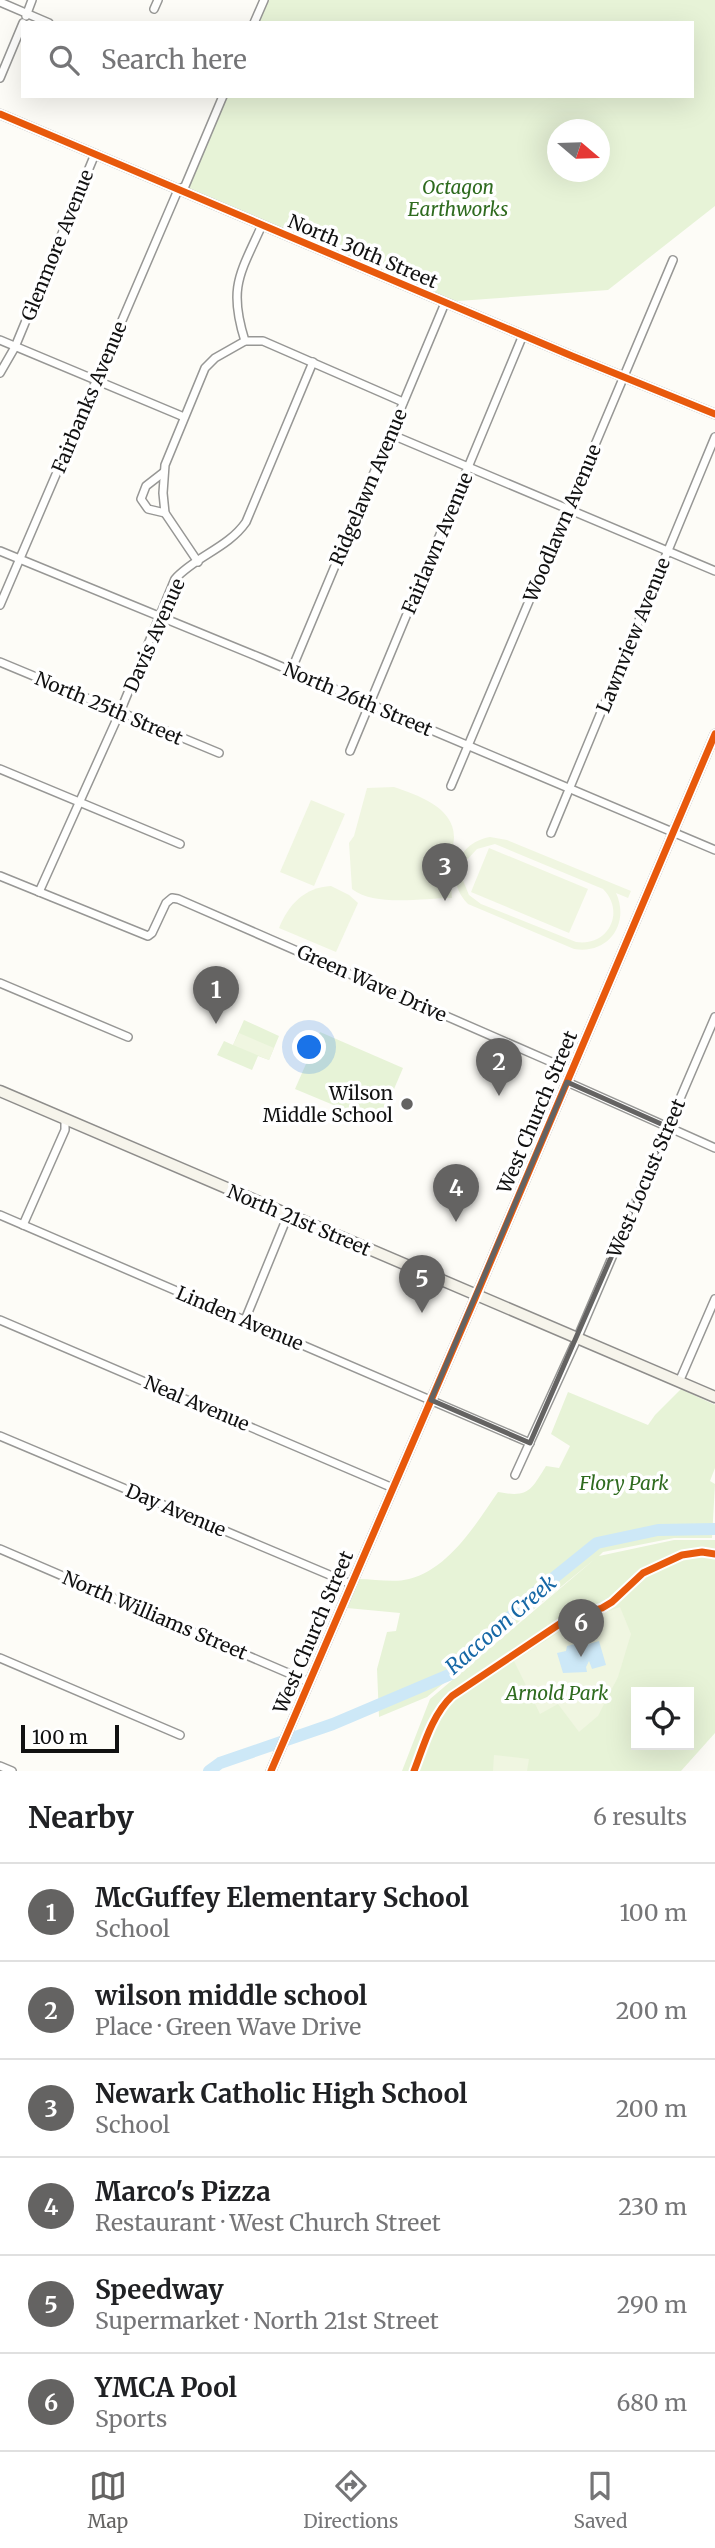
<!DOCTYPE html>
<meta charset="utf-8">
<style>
:root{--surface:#fff;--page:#f6f6f6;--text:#202124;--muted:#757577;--line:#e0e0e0;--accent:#646362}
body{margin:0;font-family:Merriweather,serif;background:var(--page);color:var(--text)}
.controls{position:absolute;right:21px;bottom:21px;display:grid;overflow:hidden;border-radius:0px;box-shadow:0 7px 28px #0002}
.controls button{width:63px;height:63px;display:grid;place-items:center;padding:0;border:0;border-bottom:2px solid var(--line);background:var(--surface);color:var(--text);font:35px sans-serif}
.compass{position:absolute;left:547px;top:119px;width:63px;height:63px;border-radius:50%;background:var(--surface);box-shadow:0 7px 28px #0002;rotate:109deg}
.scale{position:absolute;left:21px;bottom:18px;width:98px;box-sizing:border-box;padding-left:7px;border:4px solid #111;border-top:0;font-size:19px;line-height:24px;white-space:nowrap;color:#111;-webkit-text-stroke:5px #fff;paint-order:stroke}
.you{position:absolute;left:310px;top:1048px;width:24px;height:24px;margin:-18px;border:5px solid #fff;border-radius:50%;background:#1a73e8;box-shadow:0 0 0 10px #1a73e833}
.badge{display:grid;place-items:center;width:46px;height:46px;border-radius:50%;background:var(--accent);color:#fff;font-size:23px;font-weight:700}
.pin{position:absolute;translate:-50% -58px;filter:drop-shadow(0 2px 4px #0008)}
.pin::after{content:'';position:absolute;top:37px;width:24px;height:21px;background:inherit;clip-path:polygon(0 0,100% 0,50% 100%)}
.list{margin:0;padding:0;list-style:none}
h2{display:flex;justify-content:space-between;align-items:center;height:91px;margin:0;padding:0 28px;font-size:30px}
h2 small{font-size:23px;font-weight:400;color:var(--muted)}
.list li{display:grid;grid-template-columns:46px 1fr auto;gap:21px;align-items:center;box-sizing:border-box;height:98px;padding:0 28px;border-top:2px solid var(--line)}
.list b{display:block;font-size:26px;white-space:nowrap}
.list p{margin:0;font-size:23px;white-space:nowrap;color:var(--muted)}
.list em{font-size:23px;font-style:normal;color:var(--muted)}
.icon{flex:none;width:38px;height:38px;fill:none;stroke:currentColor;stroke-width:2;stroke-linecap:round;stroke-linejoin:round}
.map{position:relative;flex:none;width:715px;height:1771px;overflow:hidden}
.search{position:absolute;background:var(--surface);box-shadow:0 7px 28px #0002;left:21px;right:21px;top:21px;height:77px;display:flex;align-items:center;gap:18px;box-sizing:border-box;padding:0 24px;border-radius:0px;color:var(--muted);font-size:26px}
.sheet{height:679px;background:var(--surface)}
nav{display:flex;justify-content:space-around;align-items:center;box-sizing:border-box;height:98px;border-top:2px solid var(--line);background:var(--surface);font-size:19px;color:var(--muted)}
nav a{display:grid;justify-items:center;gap:4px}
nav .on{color:var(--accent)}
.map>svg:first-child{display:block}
.green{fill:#e7f3d7;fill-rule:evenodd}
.pitch{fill:#f0f6e1;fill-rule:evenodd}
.water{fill:#cde8f7}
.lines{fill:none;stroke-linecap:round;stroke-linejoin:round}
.river{stroke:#cde8f7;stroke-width:12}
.minor-casing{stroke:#979795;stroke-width:10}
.tertiary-casing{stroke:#979795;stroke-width:11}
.secondary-casing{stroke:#8e8d8b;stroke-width:13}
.minor{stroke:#fffffe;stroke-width:7}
.tertiary{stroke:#fffffe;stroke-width:8}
.secondary{stroke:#f6f4eb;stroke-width:10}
.cycleway-casing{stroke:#fff;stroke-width:11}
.cycleway{stroke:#e8590c;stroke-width:7}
.marked{fill:none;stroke:#646362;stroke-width:5;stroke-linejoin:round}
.poi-dot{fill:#646362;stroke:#fff;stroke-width:2.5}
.labels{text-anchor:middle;stroke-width:7;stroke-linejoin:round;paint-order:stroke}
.park-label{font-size:19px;font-style:italic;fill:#2f6b1f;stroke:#fff}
.street-label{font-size:19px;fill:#111;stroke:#fff}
.poi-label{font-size:19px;fill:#111;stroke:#fff;text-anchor:end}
.water-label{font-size:21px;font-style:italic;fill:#1768a6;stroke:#fff}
</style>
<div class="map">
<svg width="715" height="1771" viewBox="0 0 715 1771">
<rect width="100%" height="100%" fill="#fdfcf7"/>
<g class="green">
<path d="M266,0H715V206L608,290L445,302L187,190L226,96H692V23H257ZM558,130H600V172H558Z"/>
<polygon points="244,1020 279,1036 269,1060 258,1056 252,1070 217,1055 224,1041 233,1045"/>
<polygon points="320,1032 403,1068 379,1124 295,1089"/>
<path d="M681,1389L715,1405V1468L710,1481L715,1484L712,1538H674L603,1552L599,1556L674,1540H715V1733L681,1771H402L430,1699L596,1558L427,1697L379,1717L377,1669L387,1632L396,1631L400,1613L347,1608L359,1579C374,1579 394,1583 409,1579C449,1569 476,1524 498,1492C529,1498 531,1490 546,1466L559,1468L570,1446L551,1434L568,1392L648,1425L655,1415ZM636,1692H689V1745H636Z"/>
</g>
<g class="pitch">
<path d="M394,787C417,795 454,807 454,837C454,846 449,855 449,865C449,875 451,887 452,898C423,898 374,907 352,889L349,843L354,836L367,788Z"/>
<polygon points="311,800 345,814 314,886 280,872"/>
<path d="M490,837L507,840L631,891L628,898L616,893C630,923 609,955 574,949L468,904C444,880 456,843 490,837ZM495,844L603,889C626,912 608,947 576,942L481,904L469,895L462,878L464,863L477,849Z"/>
<polygon points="489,848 588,889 569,933 471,892"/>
<path d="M331,886L349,895L358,903L336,952L279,928C288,905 305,887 331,886Z"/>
<polygon points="239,1033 274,1048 269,1060 233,1045"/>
<polygon points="620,1607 631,1634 618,1677 598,1716 579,1732 558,1704 540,1714 514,1661 570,1625"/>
<polygon points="494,1755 529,1759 527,1771 493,1771"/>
</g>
<polygon class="water" points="599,1641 606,1665 592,1669 589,1661 586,1667 587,1672 563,1673 557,1653 566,1651 567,1646 579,1643 582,1646"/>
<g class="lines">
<polyline class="river" points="209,1771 220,1763 333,1724 451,1674 535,1593 597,1543 658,1530 715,1529"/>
<defs>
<g id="minor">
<polyline points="0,2 49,23"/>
<polyline points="154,9 158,0"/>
<polyline points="26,16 32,0"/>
<polyline points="254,23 264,0"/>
<polyline points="0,78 23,23"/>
<polyline points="0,340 184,417"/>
<path d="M245,341C228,287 240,274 262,225"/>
<polyline points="0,373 15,347 95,154"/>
<polyline points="390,434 715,571"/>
<polyline points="164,472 146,486 141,499 148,509 165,513"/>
<polyline points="0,551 261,658 715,850"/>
<polyline points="198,562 165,513 163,493 165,465 205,368 215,358 245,341 263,341 403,402"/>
<polyline points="0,605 178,190 185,186 223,96"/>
<polyline points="0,662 219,753"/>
<polyline points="291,671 445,303"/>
<polyline points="350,751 523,335"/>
<polyline points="0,769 180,844"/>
<polyline points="451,786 673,260"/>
<polyline points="551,833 715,437"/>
<polyline points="0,876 148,936 152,933 166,903 172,898 178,899 572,1071"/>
<path d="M39,892L120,712L175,579C196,556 228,548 246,522L313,362"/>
<polyline points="0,983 128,1037"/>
<polyline points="567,1082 715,1148"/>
<polyline points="0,1215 530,1443"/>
<polyline points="23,1225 65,1130 65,1119"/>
<polyline points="0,1320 393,1488"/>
<polyline points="245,1320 288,1215"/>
<polyline points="679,1382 715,1299"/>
<polyline points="0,1436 351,1584"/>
<polyline points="515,1475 577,1339 715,1017"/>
<polyline points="0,1549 309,1682"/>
<polyline points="0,1658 180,1735"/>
<polyline points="0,1766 12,1771"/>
</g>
<g id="tertiary">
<polyline points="0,114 572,356 715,414"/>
<polyline points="271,1771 476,1296 715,734"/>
</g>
<polyline id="secondary" points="0,1091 715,1397"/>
</defs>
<use href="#minor" class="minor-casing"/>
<use href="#tertiary" class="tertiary-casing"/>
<use href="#secondary" class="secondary-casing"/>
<use href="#minor" class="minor"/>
<use href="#tertiary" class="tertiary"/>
<use href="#secondary" class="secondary"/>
<defs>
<g id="cycleway">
<polyline points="0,114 572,356 715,414"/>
<polyline points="271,1771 476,1296 715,734"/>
<path d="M414,1771C424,1745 432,1715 452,1696L567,1619L602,1608L612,1602L643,1573L682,1555L702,1552L715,1554"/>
</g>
</defs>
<use href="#cycleway" class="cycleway-casing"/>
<use href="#cycleway" class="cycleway"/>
</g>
<path class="marked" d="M567,1082L668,1127L530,1443L431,1400Z"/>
<circle class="poi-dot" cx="407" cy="1104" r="7"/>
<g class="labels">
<g class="park-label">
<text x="458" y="194">Octagon<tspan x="458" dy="22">Earthworks</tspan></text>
<text x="624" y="1490">Flory Park</text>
<text x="557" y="1700">Arnold Park</text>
</g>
<g class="street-label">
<text transform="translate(57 245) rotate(-68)" y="7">Glenmore Avenue</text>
<text transform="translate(363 251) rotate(23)" y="7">North 30th Street</text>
<text transform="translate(89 397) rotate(-67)" y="7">Fairbanks Avenue</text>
<text transform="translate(368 487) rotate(-67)" y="7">Ridgelawn Avenue</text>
<text transform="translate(562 523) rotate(-67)" y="7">Woodlawn Avenue</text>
<text transform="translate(437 543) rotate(-67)" y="7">Fairlawn Avenue</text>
<text transform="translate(154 635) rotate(-66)" y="7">Davis Avenue</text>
<text transform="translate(633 635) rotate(-68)" y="7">Lawnview Avenue</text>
<text transform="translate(358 699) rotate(23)" y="7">North 26th Street</text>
<text transform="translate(109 708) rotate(23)" y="7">North 25th Street</text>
<text transform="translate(372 983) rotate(24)" y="7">Green Wave Drive</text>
<text transform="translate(537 1112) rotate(-67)" y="7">West Church Street</text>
<text transform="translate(646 1178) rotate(-67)" y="7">West Locust Street</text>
<text transform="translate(299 1220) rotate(23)" y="7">North 21st Street</text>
<text transform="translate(240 1318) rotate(23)" y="7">Linden Avenue</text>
<text transform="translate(197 1403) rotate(23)" y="7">Neal Avenue</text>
<text transform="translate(176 1510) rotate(23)" y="7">Day Avenue</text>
<text transform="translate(155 1615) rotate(23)" y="7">North Williams Street</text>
<text transform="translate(313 1632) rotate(-67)" y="7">West Church Street</text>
</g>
<g class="poi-label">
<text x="393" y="1100">Wilson<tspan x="393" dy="22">Middle School</tspan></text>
</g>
<g class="water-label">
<text transform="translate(501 1625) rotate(-41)" y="7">Raccoon Creek</text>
</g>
</g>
</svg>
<div class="controls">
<button><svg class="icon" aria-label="locate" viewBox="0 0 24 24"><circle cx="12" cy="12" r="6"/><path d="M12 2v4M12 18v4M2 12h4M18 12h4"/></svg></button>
</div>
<svg class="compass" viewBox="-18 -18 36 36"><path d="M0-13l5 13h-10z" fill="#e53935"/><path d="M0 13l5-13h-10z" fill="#757577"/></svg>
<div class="scale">100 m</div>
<div class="you"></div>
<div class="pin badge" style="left:216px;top:1024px">1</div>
<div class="pin badge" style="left:499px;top:1096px">2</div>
<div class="pin badge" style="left:445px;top:901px">3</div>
<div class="pin badge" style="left:456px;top:1222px">4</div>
<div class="pin badge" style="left:422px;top:1313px">5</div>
<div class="pin badge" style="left:581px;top:1657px">6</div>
<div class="search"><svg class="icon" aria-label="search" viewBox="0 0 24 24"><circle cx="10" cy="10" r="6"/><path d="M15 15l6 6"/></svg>Search here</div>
</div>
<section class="sheet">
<h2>Nearby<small>6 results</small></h2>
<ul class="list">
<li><span class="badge">1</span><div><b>McGuffey Elementary School</b><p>School</p></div><em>100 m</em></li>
<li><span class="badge">2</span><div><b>wilson middle school</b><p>Place · Green Wave Drive</p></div><em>200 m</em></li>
<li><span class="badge">3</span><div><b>Newark Catholic High School</b><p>School</p></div><em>200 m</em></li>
<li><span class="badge">4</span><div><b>Marco's Pizza</b><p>Restaurant · West Church Street</p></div><em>230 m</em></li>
<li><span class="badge">5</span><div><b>Speedway</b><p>Supermarket · North 21st Street</p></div><em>290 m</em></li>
<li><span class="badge">6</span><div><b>YMCA Pool</b><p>Sports</p></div><em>680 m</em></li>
</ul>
</section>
<nav>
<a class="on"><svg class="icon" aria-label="map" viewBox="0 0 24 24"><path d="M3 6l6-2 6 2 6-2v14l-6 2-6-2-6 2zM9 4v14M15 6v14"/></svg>Map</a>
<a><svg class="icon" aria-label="directions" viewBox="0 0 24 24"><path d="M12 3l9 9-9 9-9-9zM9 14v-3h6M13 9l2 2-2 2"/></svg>Directions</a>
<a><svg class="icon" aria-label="saved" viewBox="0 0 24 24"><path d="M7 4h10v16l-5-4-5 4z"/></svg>Saved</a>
</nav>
